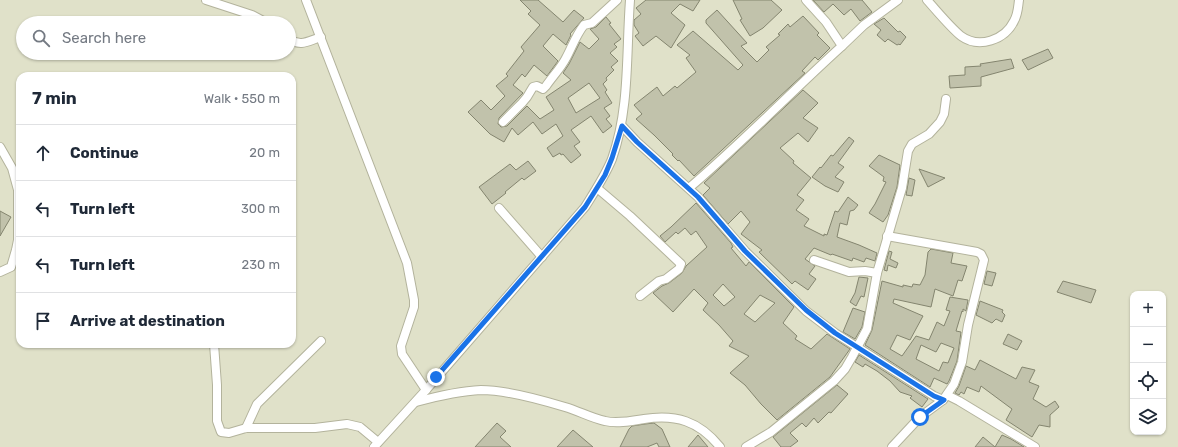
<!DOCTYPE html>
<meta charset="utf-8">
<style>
:root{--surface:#fff;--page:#f6f6f7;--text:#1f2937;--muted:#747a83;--line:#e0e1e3}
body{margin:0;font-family:Rubik,sans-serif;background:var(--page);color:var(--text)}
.controls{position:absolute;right:12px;bottom:12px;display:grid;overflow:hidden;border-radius:8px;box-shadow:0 1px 3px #0004}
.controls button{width:36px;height:36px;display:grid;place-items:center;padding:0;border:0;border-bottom:1px solid var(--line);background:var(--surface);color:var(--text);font:20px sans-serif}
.stop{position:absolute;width:12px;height:12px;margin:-9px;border:3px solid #1a73e8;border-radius:50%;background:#fff}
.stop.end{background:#1a73e8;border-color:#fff;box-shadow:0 1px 4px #0008}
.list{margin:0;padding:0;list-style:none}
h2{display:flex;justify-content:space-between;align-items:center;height:52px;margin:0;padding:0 16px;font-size:17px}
h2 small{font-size:13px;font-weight:400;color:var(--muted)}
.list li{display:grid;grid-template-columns:26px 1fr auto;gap:12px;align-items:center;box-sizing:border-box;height:56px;padding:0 16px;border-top:1px solid var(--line)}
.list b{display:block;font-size:15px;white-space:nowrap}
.list em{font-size:13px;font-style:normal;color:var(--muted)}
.icon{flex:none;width:22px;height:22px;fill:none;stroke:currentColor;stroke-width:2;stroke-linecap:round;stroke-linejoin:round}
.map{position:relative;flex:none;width:1178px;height:447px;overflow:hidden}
.search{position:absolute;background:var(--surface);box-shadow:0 1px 3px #0004;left:16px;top:16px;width:280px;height:44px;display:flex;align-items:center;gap:10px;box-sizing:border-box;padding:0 14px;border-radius:22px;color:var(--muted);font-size:15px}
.panel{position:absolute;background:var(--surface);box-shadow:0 1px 3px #0004;left:16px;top:72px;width:280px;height:276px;border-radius:12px}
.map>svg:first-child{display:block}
.building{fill:#c1c2ab;stroke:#84856f;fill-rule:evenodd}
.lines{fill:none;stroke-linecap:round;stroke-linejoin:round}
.street-casing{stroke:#b3b39c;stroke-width:10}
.street{stroke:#fff;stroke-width:8}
.route{stroke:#1a73e8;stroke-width:5}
</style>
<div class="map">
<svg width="1178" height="447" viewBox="0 0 1178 447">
<rect width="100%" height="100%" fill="#e0e1c9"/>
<g class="building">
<path d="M520,0H538L563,22L574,10L584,18L570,34L571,35L566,45L553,34L543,46L558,61L547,76L534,65L525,77L522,74L513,85L523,93L499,118L498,124L501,127L507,126L527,106L540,119L554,110L546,97L571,80L563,73L569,64L580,42L589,49L599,39L590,29L596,27L606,17L611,23L609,24L621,39L614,44L617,47L610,53L618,61L611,67L614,70L606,78L607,80L603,84L607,90L605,92L612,103L604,108L610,116L606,119L612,126L603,133L591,116L571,130L580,142L574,146L581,155L571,163L563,154L561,155L560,153L553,157L547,148L563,136L556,124L542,134L533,122L518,135L512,128L504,142L490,134L468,112L481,100L491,110L505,96L496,86L508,76L506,74L524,51L521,47L540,25L528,14L531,11ZM589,83L600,98L576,113L568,98Z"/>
<polygon points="646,0 700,0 693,11 680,4 671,13 685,25 671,48 656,36 643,46 635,36 639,33 634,25 634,20 641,14 636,8"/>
<polygon points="733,0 771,0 782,10 763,28 750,36 740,20 742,19"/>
<polygon points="813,0 862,0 872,12 860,21 851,9 844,15 833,4 824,12"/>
<polygon points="717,10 747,43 741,46 757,62 769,50 766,47 780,35 778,34 788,24 790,27 803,16 819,33 817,35 830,48 818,60 815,57 802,71 805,73 694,176 679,160 678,161 672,155 673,154 654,135 636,119 642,114 634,105 657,87 663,96 675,86 677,88 696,72 686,58 690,55 677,45 693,31 738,70 743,65 706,23 706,20"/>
<polygon points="884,18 898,32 900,31 906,37 900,45 899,44 897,45 888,39 885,42 877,35 881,30 874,24"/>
<polygon points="1048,49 1053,58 1028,70 1022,60"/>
<polygon points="1011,59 1014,68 981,77 981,86 950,88 949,76 965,75 965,67 981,66 980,64"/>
<polygon points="803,90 818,103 803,118 818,128 808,142 798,133 780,148 794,161 793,163 811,178 797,195 804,200 796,210 809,219 804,226 824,236 824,234 827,235 835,211 838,212 848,197 858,205 854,210 850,211 847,225 840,223 837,237 859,245 877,253 875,261 866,258 864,262 853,258 852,261 832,254 831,255 814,248 805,259 815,266 809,274 816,279 808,290 795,281 792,284 759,252 762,250 741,234 750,222 741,211 728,224 703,195 710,188 704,183"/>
<polygon points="849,137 854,141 838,163 844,167 835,177 844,182 838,192 825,186 812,177 820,167 821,168 831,155 833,156"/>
<polygon points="879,155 900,165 897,187 888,215 883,222 869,213 875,204 886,182 883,181 884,177 869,166"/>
<polygon points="528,161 536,171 524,180 522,178 505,192 506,193 492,204 479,187 510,164 516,170"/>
<polygon points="919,169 945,178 928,187"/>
<polygon points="909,178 915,180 912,196 906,195"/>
<path d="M696,203L731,243L733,247L731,248L746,266L749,262L794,307L783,323L797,336L795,339L811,349L827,334L850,349L830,377L777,420L761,404L745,385L730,373L749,356L729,346L733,341L719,325L703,310L708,303L694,289L673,312L653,293L662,286L669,283L682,273L686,266L707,247L696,231L691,235L685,228L678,234L676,232L665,242L660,236L671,227ZM723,284L735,297L724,306L713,295ZM760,295L775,303L755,322L744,314Z"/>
<polygon points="0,211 11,217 0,236"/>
<path d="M931,249L953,253L951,263L967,266L962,281L958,280L953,296L935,289L931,307L894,299L893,303L923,316L910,340L897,335L890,349L902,356L916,336L929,340L937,322L944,326L950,311L946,310L950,297L968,300L966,311L963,309V312L962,311L956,331L961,332L957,361L949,381L947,384L934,378L930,387L865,345L872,330L882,281L903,287V285L912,287L913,284L920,285L925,275L928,252ZM941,343L954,348L948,363L943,362L939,371L916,359L921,345L936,352Z"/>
<polygon points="889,251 892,252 890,259 898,263 896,268 888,265 887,271 884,270"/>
<polygon points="987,271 996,273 992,286 984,284"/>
<polygon points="859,277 868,278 864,297 861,296 856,306 850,302 855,293"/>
<polygon points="1063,281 1096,290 1091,303 1057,292"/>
<polygon points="980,301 1003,310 1002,312 1005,315 1002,322 996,319 992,323 976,315"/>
<polygon points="853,308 865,312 862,327 855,339 843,332"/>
<polygon points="1008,334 1022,341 1017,350 1003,344"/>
<polygon points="859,355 928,399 922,407 910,398 912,396 900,392 890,381 877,371 865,364 863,367 855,362"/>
<polygon points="980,360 1016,379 1022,367 1035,370 1029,382 1039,386 1033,399 1046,407 1055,401 1059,407 1050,415 1050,427 1039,425 1032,437 1006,420 1012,409 981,386 979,392 967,387 964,394 961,392 959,395 955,393 959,386 966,366 975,370"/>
<polygon points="837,385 848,394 831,413 829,412 818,423 814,418 806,427 802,423 790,433 798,441 790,447 781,447 773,437"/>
<polygon points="497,423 506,431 500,437 511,447 475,447"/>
<polygon points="645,424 654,423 662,429 670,447 659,447 657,443 647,447 620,447 629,429 632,426"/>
<polygon points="573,430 593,447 557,447"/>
<polygon points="698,435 708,447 688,447"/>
<polygon points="1002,435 1011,439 1024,447 995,447"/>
<polygon points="983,437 995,447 975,447"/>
</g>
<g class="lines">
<defs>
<g id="street">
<polyline points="206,0 252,15 267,23"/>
<polyline points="306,0 407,263 414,300 414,307 401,346 402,354 426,390"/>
<polyline points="806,0 826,22 842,46 864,25 898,0"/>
<path d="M927,0C937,11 950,27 961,36C979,49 1005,40 1014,21C1018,14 1018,7 1019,0"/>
<path d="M289,39C301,47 308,41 321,37"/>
<path d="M503,122L522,103L527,97L533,87L537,86L543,89L546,86C552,77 561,68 566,58C572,47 576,35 584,25L592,23L617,0"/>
<polyline points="622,126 637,142 698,197 745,251 806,311 835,333 934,396 943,400"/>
<polyline points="0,147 12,168 18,190 18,240 16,250 11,267 0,272"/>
<polyline points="597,188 630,216 681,264 679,269 666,279 659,281 640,296"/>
<path d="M689,188C742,143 790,93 842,46"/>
<polyline points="499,208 542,257"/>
<polyline points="887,236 977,252 981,254 984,260 968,325 962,362 954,384 943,400 920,417 892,447"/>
<polyline points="814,260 849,272 865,271 877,273"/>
<polyline points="214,344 217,385 217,421 221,432 229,433 246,428 315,428 347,424 360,427 378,442"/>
<polyline points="947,395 959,401 1035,447"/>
<path d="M416,402C438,396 459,391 481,390C505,390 542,400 565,407C579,411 591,418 605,421C617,424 632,421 644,419C676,414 699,421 720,447"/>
<polyline points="246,428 257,404 321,341"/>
<path d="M374,447L426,390L585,207C595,191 605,176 612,159C630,108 626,53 630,0"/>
<polyline points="746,447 771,432 834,381 845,369 852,357 867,329 877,273 902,188 908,151 912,144 929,134 940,122 944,114 946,99"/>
</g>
</defs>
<use href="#street" class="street-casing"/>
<use href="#street" class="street"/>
</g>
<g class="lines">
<polyline class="route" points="436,377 585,207 605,175 612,158 622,126 637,142 698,197 745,251 806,310 835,333 934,396 944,400 920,417"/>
</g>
</svg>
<div class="controls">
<button>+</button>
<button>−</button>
<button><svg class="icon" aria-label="locate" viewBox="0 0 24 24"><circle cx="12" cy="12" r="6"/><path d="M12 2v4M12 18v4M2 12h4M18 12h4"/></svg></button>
<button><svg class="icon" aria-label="layers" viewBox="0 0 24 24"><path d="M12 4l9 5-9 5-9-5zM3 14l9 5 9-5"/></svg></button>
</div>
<div class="stop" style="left:920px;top:417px"></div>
<div class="stop end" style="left:436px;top:377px"></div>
<div class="search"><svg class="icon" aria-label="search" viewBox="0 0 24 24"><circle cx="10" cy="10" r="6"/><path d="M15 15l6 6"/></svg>Search here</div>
<section class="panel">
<h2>7 min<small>Walk · 550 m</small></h2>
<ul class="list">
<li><svg class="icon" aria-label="ahead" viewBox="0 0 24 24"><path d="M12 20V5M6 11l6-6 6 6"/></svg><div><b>Continue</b></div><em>20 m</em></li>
<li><svg class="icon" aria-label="left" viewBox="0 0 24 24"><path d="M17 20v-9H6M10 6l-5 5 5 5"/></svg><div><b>Turn left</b></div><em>300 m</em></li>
<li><svg class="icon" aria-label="left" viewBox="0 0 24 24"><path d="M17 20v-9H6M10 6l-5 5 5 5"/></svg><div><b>Turn left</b></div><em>230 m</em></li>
<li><svg class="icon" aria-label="arrive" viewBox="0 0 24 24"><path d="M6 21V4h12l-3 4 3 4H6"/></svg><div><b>Arrive at destination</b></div></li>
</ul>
</section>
</div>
